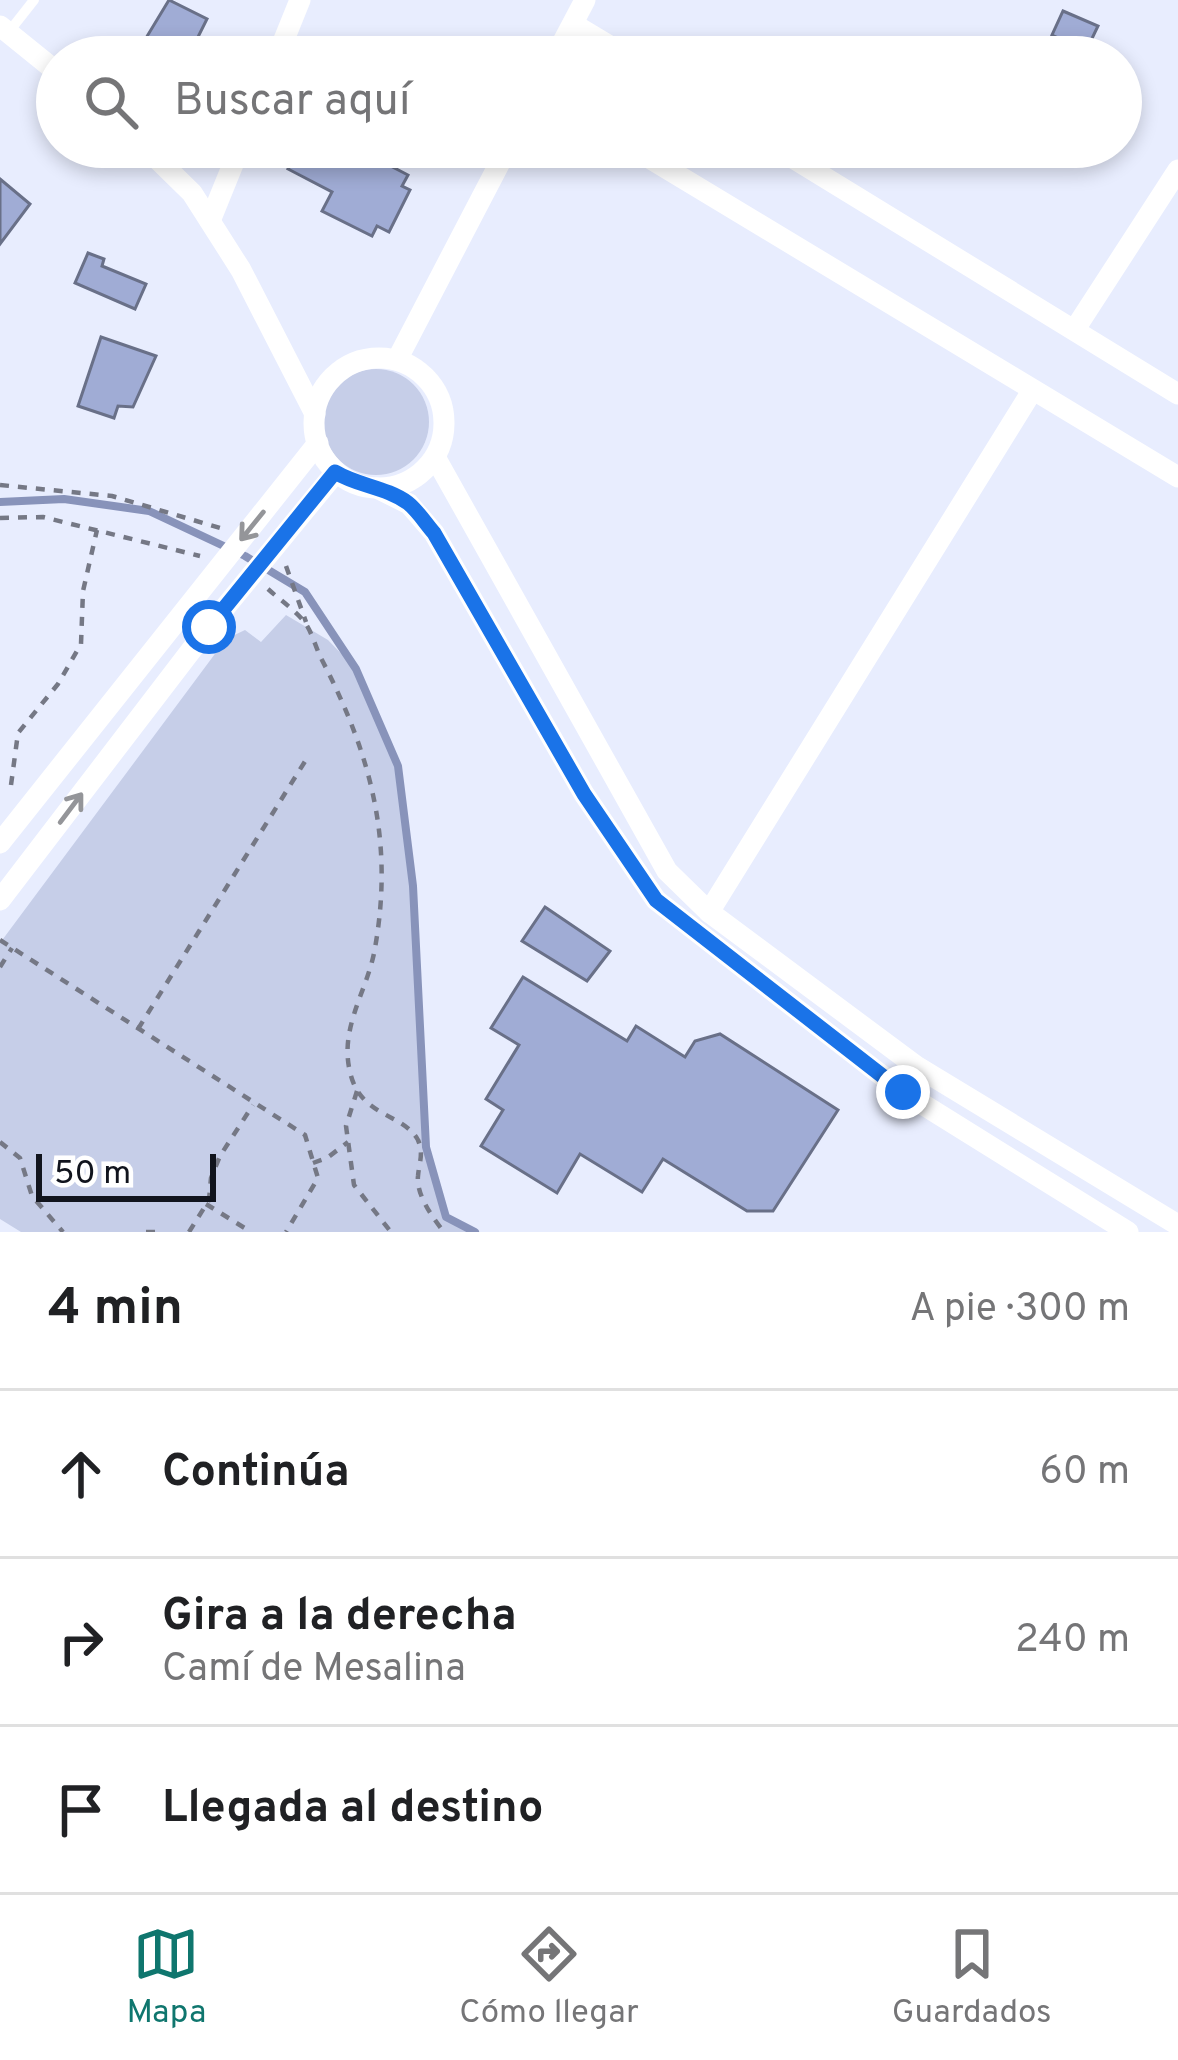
<!DOCTYPE html>
<html lang="es">
<meta charset="utf-8">
<style>
:root{--surface:#fff;--page:#f6f6f6;--text:#202124;--muted:#757577;--line:#e0e0e0;--accent:#0f766e}
body{margin:0;font-family:Overpass,sans-serif;background:var(--page);color:var(--text)}
.scale{position:absolute;left:36px;bottom:30px;width:180px;box-sizing:border-box;padding-left:12px;border:6px solid #11141d;border-top:0;font-size:33px;line-height:42px;white-space:nowrap;color:#11141d;-webkit-text-stroke:9px #fff;paint-order:stroke}
.stop{position:absolute;width:36px;height:36px;margin:-27px;border:9px solid #1a73e8;border-radius:50%;background:#fff}
.stop.end{background:#1a73e8;border-color:#fff;box-shadow:0 3px 12px #0008}
.list{margin:0;padding:0;list-style:none}
h2{display:flex;justify-content:space-between;align-items:center;height:156px;margin:0;padding:0 48px;font-size:51px}
h2 small{font-size:39px;font-weight:400;color:var(--muted)}
.list li{display:grid;grid-template-columns:78px 1fr auto;gap:36px;align-items:center;box-sizing:border-box;height:168px;padding:0 48px;border-top:3px solid var(--line)}
.list b{display:block;font-size:45px;white-space:nowrap}
.list p{margin:0;font-size:39px;white-space:nowrap;color:var(--muted)}
.list em{font-size:39px;font-style:normal;color:var(--muted)}
.icon{flex:none;width:66px;height:66px;fill:none;stroke:currentColor;stroke-width:2;stroke-linecap:round;stroke-linejoin:round}
.map{position:relative;flex:none;width:1178px;height:1232px;overflow:hidden}
.search{position:absolute;background:var(--surface);box-shadow:0 6px 18px #0003;left:36px;right:36px;top:36px;height:132px;display:flex;align-items:center;gap:30px;box-sizing:border-box;padding:0 42px;border-radius:66px;color:var(--muted);font-size:45px}
.sheet{height:660px;background:var(--surface)}
nav{display:flex;justify-content:space-around;align-items:center;box-sizing:border-box;height:168px;border-top:3px solid var(--line);background:var(--surface);font-size:33px;color:var(--muted)}
nav a{display:grid;justify-items:center;gap:6px}
nav .on{color:var(--accent)}
.map>svg:first-child{display:block}
.green{fill:#c6cee8}
.lines{fill:none;stroke-linecap:round;stroke-linejoin:round}
.stream{stroke:#8893ba;stroke-width:8}
.building{fill:#a0acd5;stroke:#697088;stroke-width:3}
.path{stroke:#757885;stroke-width:4.5;stroke-dasharray:9 9;stroke-linecap:butt}
.service{stroke:#fff;stroke-width:10}
.minor{stroke:#fff;stroke-width:21}
.oneway{stroke:#949599}
.route{stroke:#1a73e8;stroke-width:15}
</style>
<div class="map">
<svg width="1178" height="1232" viewBox="0 0 1178 1232">
<rect width="100%" height="100%" fill="#e8edfe"/>
<g class="green">
<circle cx="376" cy="422" r="53"/>
<polygon points="286,615 328,640 356,669 398,766 413,886 426,1147 446,1217 475,1232 21,1232 0,1219 0,943 226,639 245,630 261,642"/>
</g>
<g class="lines">
<polyline class="stream" points="0,502 64,499 149,511 245,556 305,592 356,669 398,766 413,886 426,1147 446,1217 475,1232"/>
</g>
<g class="building">
<polygon points="169,0 207,19 188,57 146,38"/>
<polygon points="1063,11 1098,26 1086,51 1052,35"/>
<polygon points="300,147 396,147 387,164 408,175 402,186 410,190 389,232 377,226 372,236 322,211 332,192 288,169"/>
<polygon points="0,179 30,204 0,244"/>
<polygon points="88,253 104,259 102,266 146,284 135,309 75,283"/>
<polygon points="101,337 156,356 133,407 118,406 114,418 78,406"/>
<polygon points="545,907 610,951 587,981 522,941"/>
<polygon points="523,977 627,1041 636,1026 685,1057 695,1041 720,1034 838,1110 773,1211 747,1211 663,1159 642,1192 580,1154 557,1193 481,1146 503,1110 486,1099 519,1045 491,1028"/>
</g>
<g class="lines">
<g class="path">
<polyline points="0,485 112,496 220,528"/>
<polyline points="0,518 43,517 200,556"/>
<polyline points="286,566 306,622"/>
<path d="M268,589C279,599 292,608 302,619C312,630 315,647 322,660C371,755 394,841 375,948C368,990 339,1027 350,1072C360,1117 403,1113 418,1140C424,1154 419,1163 418,1176C416,1195 433,1218 444,1232"/>
<polyline points="11,785 18,733 58,684 81,644 83,591 97,530"/>
<polyline points="0,940 305,1135 318,1178 286,1232"/>
<polyline points="0,967 12,948"/>
<polyline points="138,1029 309,755"/>
<polyline points="357,1091 346,1126 354,1185 391,1232"/>
<polyline points="0,1142 20,1158 32,1196 63,1232"/>
<polyline points="313,1163 327,1158 348,1142"/>
<polyline points="206,1204 251,1232"/>
<polyline points="146,1232 159,1232"/>
<polyline points="189,1232 209,1200 211,1178 220,1156 253,1105"/>
</g>
<polyline class="service" points="8,33 34,0"/>
<g class="minor">
<polyline points="573,24 628,57"/>
<polyline points="0,26 57,72"/>
<polyline points="277,57 300,0"/>
<polyline points="555,57 585,0"/>
<polyline points="145,147 192,193 241,270 315,414"/>
<polyline points="631,147 1178,477"/>
<polyline points="775,147 1178,394"/>
<polyline points="210,221 240,147"/>
<polyline points="1075,329 1178,170"/>
<circle cx="379" cy="423" r="65"/>
<polyline points="397,360 508,147"/>
<polyline points="435,457 667,871 709,912 916,1066 1178,1225"/>
<polyline points="377,488 409,504 434,533 584,794 656,900 903,1092 1128,1232"/>
<polyline points="0,843 318,443"/>
<polyline points="0,900 209,627 336,472"/>
<polyline points="709,912 1032,391"/>
</g>
</g>
<defs><path id="oneway-shaft" d="M-6 0H5M1.5-3L5.5 0L1.5 3" fill="none" stroke-width="1.6" stroke-linecap="round" stroke-linejoin="round" transform="scale(3)"/></defs>
<g class="oneway">
<use href="#oneway-shaft" transform="translate(252 526) rotate(129)"/>
<use href="#oneway-shaft" transform="translate(71 808) rotate(-53)"/>
</g>
<g class="lines">
<path class="route" d="M209,627L335,472C358,486 386,487 408,503C418,511 426,524 434,533L584,794L656,900L903,1092"/>
</g>
</svg>
<div class="scale">50 m</div>
<div class="stop" style="left:209px;top:627px"></div>
<div class="stop end" style="left:903px;top:1092px"></div>
<div class="search"><svg class="icon" aria-label="search" viewBox="0 0 24 24"><circle cx="10" cy="10" r="6"/><path d="M15 15l6 6"/></svg>Buscar aquí</div>
</div>
<section class="sheet">
<h2>4 min<small>A pie · 300 m</small></h2>
<ul class="list">
<li><svg class="icon" aria-label="ahead" viewBox="0 0 24 24"><path d="M12 20V5M6 11l6-6 6 6"/></svg><div><b>Continúa</b></div><em>60 m</em></li>
<li><svg class="icon" aria-label="right" viewBox="0 0 24 24"><path d="M7 20v-9h11M14 6l5 5-5 5"/></svg><div><b>Gira a la derecha</b><p>Camí de Mesalina</p></div><em>240 m</em></li>
<li><svg class="icon" aria-label="arrive" viewBox="0 0 24 24"><path d="M6 21V4h12l-3 4 3 4H6"/></svg><div><b>Llegada al destino</b></div></li>
</ul>
</section>
<nav>
<a class="on"><svg class="icon" aria-label="map" viewBox="0 0 24 24"><path d="M3 6l6-2 6 2 6-2v14l-6 2-6-2-6 2zM9 4v14M15 6v14"/></svg>Mapa</a>
<a><svg class="icon" aria-label="directions" viewBox="0 0 24 24"><path d="M12 3l9 9-9 9-9-9zM9 14v-3h6M13 9l2 2-2 2"/></svg>Cómo llegar</a>
<a><svg class="icon" aria-label="saved" viewBox="0 0 24 24"><path d="M7 4h10v16l-5-4-5 4z"/></svg>Guardados</a>
</nav>
